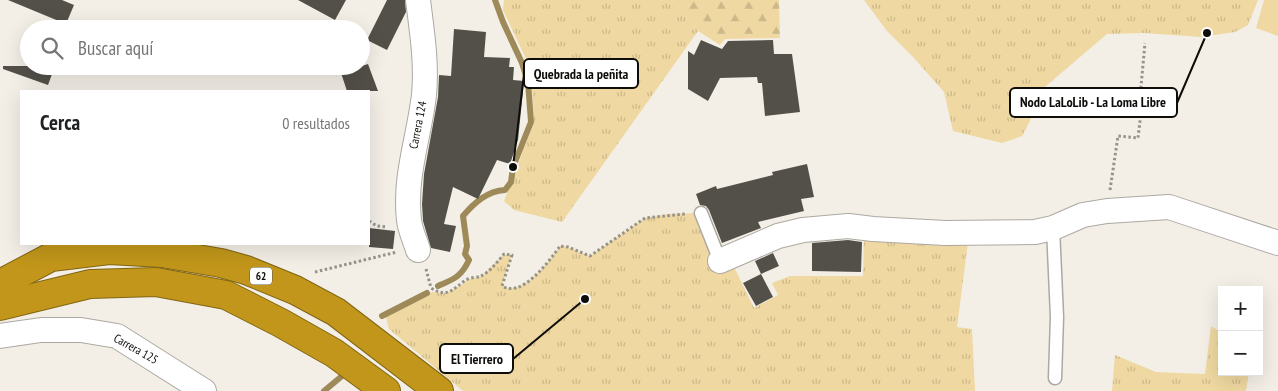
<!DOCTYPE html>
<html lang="es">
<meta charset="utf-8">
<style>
:root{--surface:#fff;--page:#f2f2f2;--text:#202124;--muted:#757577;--line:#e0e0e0}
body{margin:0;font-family:"PT Sans Narrow",sans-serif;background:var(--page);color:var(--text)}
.controls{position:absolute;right:15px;bottom:15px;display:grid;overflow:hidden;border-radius:0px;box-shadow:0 5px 20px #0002}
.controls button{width:45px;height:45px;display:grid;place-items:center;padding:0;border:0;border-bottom:1px solid var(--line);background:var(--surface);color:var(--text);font:25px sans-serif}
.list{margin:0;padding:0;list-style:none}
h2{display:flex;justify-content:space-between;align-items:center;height:65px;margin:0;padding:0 20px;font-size:21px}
h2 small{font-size:16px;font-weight:400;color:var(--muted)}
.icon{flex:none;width:28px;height:28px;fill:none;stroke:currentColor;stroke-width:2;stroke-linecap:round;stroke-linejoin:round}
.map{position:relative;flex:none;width:1278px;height:391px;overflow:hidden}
.search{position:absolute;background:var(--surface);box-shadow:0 5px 20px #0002;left:20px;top:20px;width:350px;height:55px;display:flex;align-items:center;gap:12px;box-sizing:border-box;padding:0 18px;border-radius:28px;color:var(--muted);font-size:19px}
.panel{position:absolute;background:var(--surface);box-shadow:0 5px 20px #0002;left:20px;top:90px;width:350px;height:155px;border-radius:0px}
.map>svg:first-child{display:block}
.grass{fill:url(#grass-tufts)}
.forest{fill:url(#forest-firs)}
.green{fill:#efd8a1}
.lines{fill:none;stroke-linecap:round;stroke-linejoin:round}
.stream{stroke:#9e8a59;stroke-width:6}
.building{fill:#53504a}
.lane-casing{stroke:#ada9a2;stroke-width:15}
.street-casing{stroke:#ada9a2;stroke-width:26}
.highway-casing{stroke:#826614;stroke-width:30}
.path{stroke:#94928c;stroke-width:3;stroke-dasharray:2.5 2.5;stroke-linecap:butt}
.lane{stroke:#fff;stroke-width:12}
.street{stroke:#fff;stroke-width:24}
.highway{stroke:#c1961a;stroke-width:28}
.labels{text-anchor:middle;stroke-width:5;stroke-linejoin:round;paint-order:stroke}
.shield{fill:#fff;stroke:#565654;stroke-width:1}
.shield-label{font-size:11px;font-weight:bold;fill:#0e0d0a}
.street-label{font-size:12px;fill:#0e0d0a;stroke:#fff}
.leader{fill:none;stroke:#0e0d0a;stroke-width:2}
.callout-dot{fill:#0e0d0a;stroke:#fff;stroke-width:2}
.callout{fill:#fff;stroke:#0e0d0a;stroke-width:2}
.callout-label{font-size:14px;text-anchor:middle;font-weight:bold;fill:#0e0d0a}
</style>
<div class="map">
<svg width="1278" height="391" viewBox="0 0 1278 391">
<defs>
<pattern id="grass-tufts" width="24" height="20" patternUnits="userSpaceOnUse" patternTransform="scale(1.25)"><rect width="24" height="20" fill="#efd8a1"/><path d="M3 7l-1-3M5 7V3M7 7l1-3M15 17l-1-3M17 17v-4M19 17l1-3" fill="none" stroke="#ccb889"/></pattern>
<pattern id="forest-firs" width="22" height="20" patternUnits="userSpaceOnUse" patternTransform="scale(1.25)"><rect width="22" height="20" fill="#efd8a1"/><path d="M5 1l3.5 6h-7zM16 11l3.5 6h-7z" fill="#ccb889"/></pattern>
</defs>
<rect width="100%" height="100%" fill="#f3efe7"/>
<g class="grass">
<polygon points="504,0 673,0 698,31 562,222 514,210 504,201 534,122 532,87 527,61 503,10"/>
<polygon points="864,0 1258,0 1248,25 1235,32 1201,37 1144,33 1107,34 1039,92 1030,121 1022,136 1002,143 953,131 944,92 914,58 887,31"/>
<path d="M701,213L718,266L735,269L754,308L778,295L772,283L790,276H863L864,232L968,242L957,327L972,329L975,391H463L389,329L386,317L432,292L446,293L463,284L466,280L482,276L504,254L512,255L502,285C522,299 550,260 560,246L568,247L590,256L645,218L669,214Z"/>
<polygon points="1211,326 1222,333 1222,372 1249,372 1246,391 1112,391 1115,355 1156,372 1205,374"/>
</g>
<polygon class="forest" points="673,0 779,0 780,38 725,39 720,45 698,31"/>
<polygon class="green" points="1264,0 1278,0 1278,36 1256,28"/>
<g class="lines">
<g class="stream">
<path d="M438,286C454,279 461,277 469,260L465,254L467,246L463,216C474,203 487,191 505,190L511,182L513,167L531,122L528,82L522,63L503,22L495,0"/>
<polyline points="382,316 427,293"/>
<polyline points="324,391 342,376"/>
</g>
</g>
<g class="building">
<polygon points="8,0 62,0 74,5 66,24"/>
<polygon points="298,0 346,0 335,20"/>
<polygon points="387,0 405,0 406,12 387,50 367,40"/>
<polygon points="454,29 486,32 484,57 510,58 509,67 514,67 513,80 524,81 518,140 510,164 497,160 478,199 453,187 444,224 456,226 450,252 431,248 423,221 422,204 424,174 438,97 439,75 451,76"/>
<polygon points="701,40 722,49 728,41 773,40 774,54 792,54 800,112 765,116 762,83 758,83 757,77 720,78 708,101 688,89 688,51 694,55"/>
<polygon points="368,64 378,91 347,91 341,73"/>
<polygon points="3,66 55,66 48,85 3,69"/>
<polygon points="807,164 814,197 801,199 804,211 758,222 761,228 722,243 709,210 706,206 700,205 696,194 716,186 717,189 773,175 772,172"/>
<polygon points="369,228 395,231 393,249 369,247"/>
<polygon points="848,240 862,242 861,272 812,271 812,243"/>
<polygon points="773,253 779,266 761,274 755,261"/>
<polygon points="761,274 773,297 756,306 743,283"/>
</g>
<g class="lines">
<defs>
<g id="lane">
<polyline points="701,213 720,261"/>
<polyline points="1053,228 1057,317 1055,378"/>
</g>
<g id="street">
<path d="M418,250C415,240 410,230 409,220C404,176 419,138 424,95C427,63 422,32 418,0"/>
<polyline points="720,261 778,236 803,230 848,226 873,229 945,233 1035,232 1053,228 1083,215 1107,211 1169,207 1278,243"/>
<polyline points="0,336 41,330 81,330 117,336 204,391"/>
</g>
<g id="highway">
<polyline points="0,284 51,257 109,250 162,253 221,263 246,270 295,290 336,312 439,391"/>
<polyline points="0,306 90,284 156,282 226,295 281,323 334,353 386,391"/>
</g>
</defs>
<use href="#lane" class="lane-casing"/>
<use href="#street" class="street-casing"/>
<use href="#highway" class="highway-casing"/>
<g class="path">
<polyline points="1110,190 1118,136 1138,138 1142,104 1140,97 1145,43"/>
<polyline points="369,221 377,226 387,227"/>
<path d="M426,269L431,288C449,299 453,288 466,280C470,277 477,278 481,276C490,272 498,261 504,254L512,255L502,286C522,299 550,260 560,246L568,247L590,256L645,218L685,214"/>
<polyline points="315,272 397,252"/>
</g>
<use href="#lane" class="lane"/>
<use href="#street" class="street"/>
<use href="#highway" class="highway"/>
</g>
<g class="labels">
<rect class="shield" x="250" y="267.5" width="22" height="17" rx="4"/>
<g class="shield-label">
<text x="261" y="280">62</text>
</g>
<g class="street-label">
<text transform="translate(418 125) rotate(-79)" y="4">Carrera 124</text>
<text transform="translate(136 349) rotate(29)" y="4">Carrera 125</text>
</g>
</g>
<path class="leader" d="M513 167L524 74M1207 33L1177 103M585 299L513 359"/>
<g class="callout-dot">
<circle cx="513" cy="167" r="5"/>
<circle cx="1207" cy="33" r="5"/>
<circle cx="585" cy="299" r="5"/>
</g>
<g class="callout">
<rect x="524" y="59" width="114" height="29" rx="5"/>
<rect x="1010" y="88" width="167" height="29" rx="5"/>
<rect x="440" y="344" width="73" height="29" rx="5"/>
</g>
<g class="callout-label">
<text x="581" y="79">Quebrada la peñita</text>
<text x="1093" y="107">Nodo LaLoLib - La Loma Libre</text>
<text x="477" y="364">El Tierrero</text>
</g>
</svg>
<div class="controls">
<button>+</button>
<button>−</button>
</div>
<div class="search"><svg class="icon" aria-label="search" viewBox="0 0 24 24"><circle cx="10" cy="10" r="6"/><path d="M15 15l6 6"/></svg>Buscar aquí</div>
<section class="panel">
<h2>Cerca<small>0 resultados</small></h2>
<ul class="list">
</ul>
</section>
</div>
